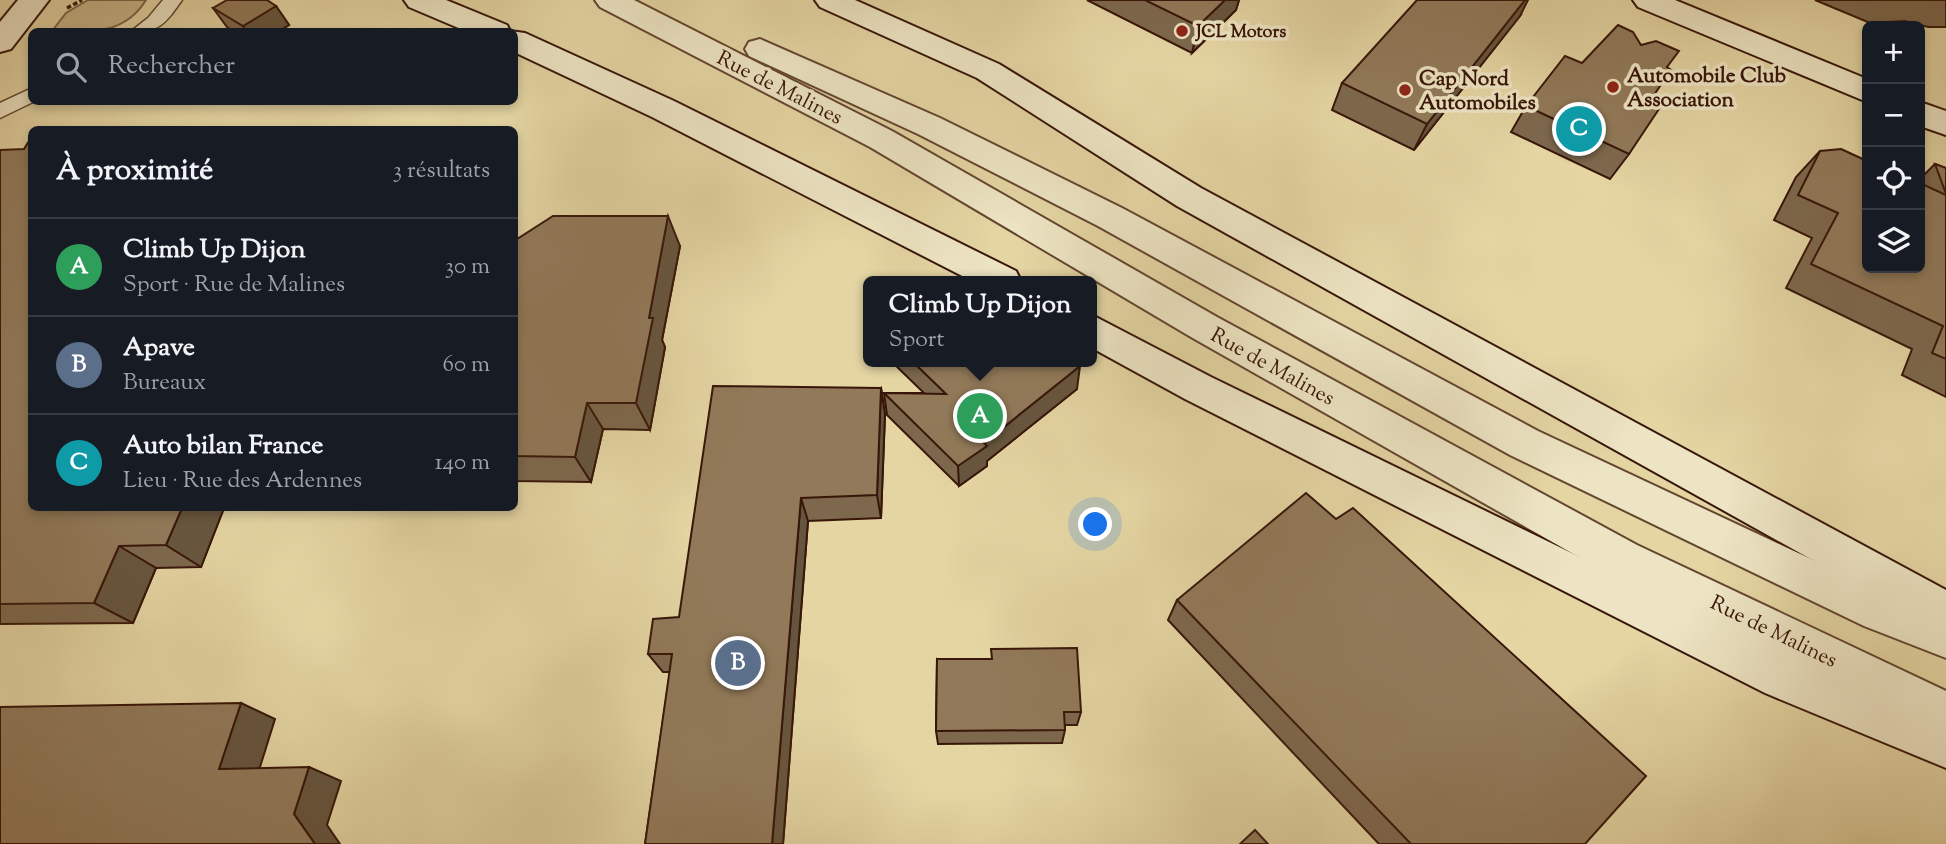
<!DOCTYPE html>
<html lang="fr">
<meta charset="utf-8">
<style>
:root{--surface:#171b24;--page:#242831;--text:#f1f3f6;--muted:#9ea1a6;--line:#363941;--accent:#c59692}
body{margin:0;font-family:"Sorts Mill Goudy",serif;background:var(--page);color:var(--text)}
.controls{position:absolute;right:21px;top:21px;display:grid;overflow:hidden;border-radius:10px;box-shadow:0 4px 10px #0003}
.controls button{width:63px;height:63px;display:grid;place-items:center;padding:0;border:0;border-bottom:2px solid var(--line);background:var(--surface);color:var(--text);font:35px sans-serif}
.you{position:absolute;left:1096px;top:525px;width:24px;height:24px;margin:-18px;border:5px solid #fff;border-radius:50%;background:#1a73e8;box-shadow:0 0 0 10px #1a73e833}
.badge{display:grid;place-items:center;width:46px;height:46px;border-radius:50%;background:var(--accent);color:#fff;font-size:23px;font-weight:700}
.pin{position:absolute;translate:-50% -50%;border:4px solid #fff;box-shadow:0 2px 7px #0006}
.popup{position:absolute;left:863px;top:276px;width:234px;height:91px;box-sizing:border-box;display:grid;place-content:center;border-radius:10px;background:var(--surface);filter:drop-shadow(0 2px 5px #0005);font-size:23px;white-space:nowrap;color:var(--muted)}
.popup b{font-size:26px;color:var(--text)}
.popup::after{content:'';position:absolute;left:50%;top:100%;margin-left:-14px;border:14px solid transparent;border-top-color:var(--surface)}
.list{margin:0;padding:0;list-style:none}
h2{display:flex;justify-content:space-between;align-items:center;height:91px;margin:0;padding:0 28px;font-size:30px}
h2 small{font-size:23px;font-weight:400;color:var(--muted)}
.list li{display:grid;grid-template-columns:46px 1fr auto;gap:21px;align-items:center;box-sizing:border-box;height:98px;padding:0 28px;border-top:2px solid var(--line)}
.list b{display:block;font-size:26px;white-space:nowrap}
.list p{margin:0;font-size:23px;white-space:nowrap;color:var(--muted)}
.list em{font-size:23px;font-style:normal;color:var(--muted)}
.icon{flex:none;width:38px;height:38px;fill:none;stroke:currentColor;stroke-width:2;stroke-linecap:round;stroke-linejoin:round}
.map{position:relative;flex:none;width:1946px;height:844px;overflow:hidden}
.search{position:absolute;background:var(--surface);box-shadow:0 4px 10px #0003;left:28px;top:28px;width:490px;height:77px;display:flex;align-items:center;gap:18px;box-sizing:border-box;padding:0 24px;border-radius:10px;color:var(--muted);font-size:26px}
.panel{position:absolute;background:var(--surface);box-shadow:0 4px 10px #0003;left:28px;top:126px;width:490px;height:385px;border-radius:10px}
.map>svg:first-child{display:block}
.green{fill:#c7b589;stroke:#806649;stroke-width:2}
.lines{fill:none;stroke-linecap:round;stroke-linejoin:round}
.service-casing{stroke:#634630;stroke-width:3}
.tertiary-casing{stroke:#634630;stroke-width:4}
.secondary-casing{stroke:#381609;stroke-width:4}
.path{stroke:#381609;stroke-width:3.5;stroke-dasharray:4.5 2.5;stroke-linecap:butt}
.service{fill:#ede4c3;fill-rule:evenodd}
.tertiary{fill:#ede4c3;fill-rule:evenodd}
.secondary{fill:#ede4c3;fill-rule:evenodd}
.wall{fill:#7d684d;stroke:#381609;stroke-width:2}
.shaded-wall{fill:#66553e;stroke:#381609;stroke-width:2}
.building{fill:#917959;stroke:#381609;stroke-width:2}
.poi-dot{fill:#8f2418;stroke:#ede4c3;stroke-width:2.5}
.labels{text-anchor:middle;stroke-width:7;stroke-linejoin:round;paint-order:stroke}
.far-poi-label{font-size:18px;font-weight:bold;fill:#381609;stroke:#ede4c3;text-anchor:start}
.poi-label{font-size:21px;font-weight:bold;fill:#381609;stroke:#ede4c3;text-anchor:start}
.street-label{font-size:21px;fill:#381609;stroke:#ede4c3}
</style>
<div class="map">
<svg width="1946" height="844" viewBox="0 0 1946 844">
<rect width="100%" height="100%" fill="#e4d5a3"/>
<filter id="stains"><feTurbulence type="fractalNoise" baseFrequency=".00286" numOctaves="4"/><feColorMatrix values="0 0 0 0 .2 0 0 0 0 .09 0 0 0 0 .02 0 0 0 .5 -.17"/></filter>
<radialGradient id="worn" r=".72"><stop offset=".6" stop-color="#630" stop-opacity="0"/><stop offset="1" stop-color="#630" stop-opacity=".3"/></radialGradient>
<path class="green" d="M88,0H146C124,36 88,32 52,31L66,13Z"/>
<g class="lines">
<defs>
<g id="service">
<path d="M163,0H182C165,24 160,32 130,32L148,18Z"/>
<polygon points="32,88 33,102 0,118 0,103"/>
</g>
<g id="tertiary">
<polygon points="595,0 634,0 892,131 1217,317 1637,545 1946,691 1946,736 1607,573 1191,337 870,147 600,7"/>
<polygon points="760,39 940,118 1122,208 1538,431 1890,596 1946,616 1946,658 1864,626 1510,455 1098,226 918,134 749,56 745,49 749,42"/>
</g>
<g id="secondary">
<polygon points="18,0 49,0 11,49 0,52 0,22"/>
<polygon points="404,0 446,0 507,25 510,31 525,33 674,101 1016,271 1021,281 972,281 652,117 514,52 514,32 468,32 409,7"/>
<polygon points="815,0 855,0 999,64 1201,188 1946,590 1946,632 1931,626 1177,206 977,78 820,7"/>
<polygon points="1633,0 1675,0 1867,79 1867,102 1638,7"/>
<polygon points="1920,102 1946,111 1946,135 1920,126"/>
<polygon points="1092,315 1211,377 1795,662 1946,722 1946,768 1765,693 1185,399 1092,348"/>
</g>
</defs>
<use href="#service" class="service-casing"/>
<use href="#tertiary" class="tertiary-casing"/>
<use href="#secondary" class="secondary-casing"/>
<polyline class="path" points="67,8 82,0"/>
<use href="#service" class="service"/>
<use href="#tertiary" class="tertiary"/>
<use href="#secondary" class="secondary"/>
</g>
<g class="wall">
<polygon points="1087,0 1239,0 1236,10 1192,53"/>
<polygon points="1815,0 1946,0 1946,27 1928,27 1905,21 1870,23"/>
<polygon points="276,6 289,25 278,32 234,32 227,27 213,8"/>
<polygon points="1520,16 1414,150 1332,110 1342,83"/>
<polygon points="1641,45 1667,67 1654,95 1629,154 1610,179 1511,132 1526,106 1582,63"/>
<polygon points="0,150 32,508 224,508 201,567 156,568 133,623 0,624"/>
<polygon points="1820,151 1920,268 1920,179 1935,164 1946,168 1946,397 1902,375 1912,349 1786,288 1812,238 1774,220 1796,177"/>
<polygon points="514,241 680,246 662,340 665,347 650,430 603,429 591,482 514,481"/>
<polygon points="892,362 1075,362 1077,389 987,461 987,466 959,486 887,415 884,393 924,393"/>
<polygon points="881,388 885,414 881,518 808,521 783,844 645,844 670,672 663,672 648,654"/>
<polygon points="1336,519 1585,844 1379,844 1168,620 1177,600"/>
<polygon points="937,659 1081,712 1077,725 1065,725 1065,730 1062,743 938,744 936,731"/>
</g>
<g class="shaded-wall">
<polygon points="1225,0 1239,0 1236,10 1192,53 1198,26"/>
<polygon points="1525,0 1528,0 1520,16 1414,150 1427,124"/>
<polygon points="276,6 289,25 278,32 247,32 243,26"/>
<polygon points="668,216 680,246 662,340 665,347 650,430 636,403 649,318"/>
<polygon points="1080,366 1077,389 987,461 987,466 959,486 958,466 984,443"/>
<polygon points="881,388 885,414 881,518 877,495"/>
<polygon points="587,403 603,429 591,482 575,457"/>
<polygon points="801,498 808,521 783,844 772,844"/>
<polygon points="182,508 224,508 201,567 166,545"/>
<polygon points="119,546 156,568 133,623 94,603"/>
<polygon points="241,703 275,719 255,783 219,769"/>
<polygon points="309,767 341,781 327,825 340,844 315,844 294,814"/>
</g>
<g class="building">
<polygon points="227,0 267,0 276,6 243,26 213,8"/>
<polygon points="1145,0 1225,0 1198,26"/>
<polygon points="1417,0 1525,0 1427,124 1342,83"/>
<polygon points="1618,25 1633,32 1641,45 1656,41 1679,51 1667,67 1671,70 1654,95 1665,100 1629,154 1526,106 1565,56 1582,63"/>
<polygon points="32,136 32,508 182,508 166,545 119,546 94,603 0,604 0,150 24,149"/>
<polygon points="1841,149 1867,161 1867,268 1920,268 1920,183 1946,195 1946,359 1932,353 1943,326 1811,264 1838,213 1798,195 1820,151"/>
<polygon points="1935,164 1946,168 1946,194"/>
<polygon points="553,216 668,216 649,318 653,318 636,403 587,403 575,457 514,456 514,241"/>
<polygon points="936,277 941,281 929,281"/>
<polygon points="913,362 1075,362 1080,366 984,443 987,446 958,466 884,393 946,394"/>
<polygon points="713,386 881,388 877,495 801,498 772,844 645,844 672,654 648,654 653,619 679,617"/>
<polygon points="1306,493 1336,519 1353,508 1646,776 1585,844 1411,844 1177,600"/>
<polygon points="1077,648 1081,712 1064,712 1065,730 936,731 937,659 992,659 991,649"/>
<polygon points="241,703 219,769 309,767 294,814 315,844 0,844 0,707"/>
<polygon points="1255,830 1268,844 1240,844"/>
</g>
<g class="poi-dot">
<circle cx="1182" cy="31" r="7"/>
<circle cx="1613" cy="87" r="7"/>
<circle cx="1405" cy="90" r="7"/>
</g>
<g class="labels">
<g class="far-poi-label">
<text x="1196" y="37">JCL Motors</text>
</g>
<g class="poi-label">
<text x="1627" y="82">Automobile Club<tspan x="1627" dy="24">Association</tspan></text>
<text x="1419" y="85">Cap Nord<tspan x="1419" dy="24">Automobiles</tspan></text>
</g>
<g class="street-label">
<text transform="translate(780 87) rotate(27)" y="7">Rue de Malines</text>
<text transform="translate(1273 366) rotate(29)" y="7">Rue de Malines</text>
<text transform="translate(1774 631) rotate(26)" y="7">Rue de Malines</text>
</g>
</g>
<rect width="100%" height="100%" filter="url(#stains)"/>
<rect width="100%" height="100%" fill="url(#worn)"/>
</svg>
<div class="controls">
<button>+</button>
<button>−</button>
<button><svg class="icon" aria-label="locate" viewBox="0 0 24 24"><circle cx="12" cy="12" r="6"/><path d="M12 2v4M12 18v4M2 12h4M18 12h4"/></svg></button>
<button><svg class="icon" aria-label="layers" viewBox="0 0 24 24"><path d="M12 4l9 5-9 5-9-5zM3 14l9 5 9-5"/></svg></button>
</div>
<div class="you"></div>
<div class="pin badge" style="left:980px;top:416px;background:#2e9e5b">A</div>
<div class="popup"><b>Climb Up Dijon</b>Sport</div>
<div class="pin badge" style="left:738px;top:663px;background:#5c6f8a">B</div>
<div class="pin badge" style="left:1579px;top:129px;background:#0f9aa8">C</div>
<div class="search"><svg class="icon" aria-label="search" viewBox="0 0 24 24"><circle cx="10" cy="10" r="6"/><path d="M15 15l6 6"/></svg>Rechercher</div>
<section class="panel">
<h2>À proximité<small>3 résultats</small></h2>
<ul class="list">
<li><span class="badge" style="background:#2e9e5b">A</span><div><b>Climb Up Dijon</b><p>Sport · Rue de Malines</p></div><em>30 m</em></li>
<li><span class="badge" style="background:#5c6f8a">B</span><div><b>Apave</b><p>Bureaux</p></div><em>60 m</em></li>
<li><span class="badge" style="background:#0f9aa8">C</span><div><b>Auto bilan France</b><p>Lieu · Rue des Ardennes</p></div><em>140 m</em></li>
</ul>
</section>
</div>
